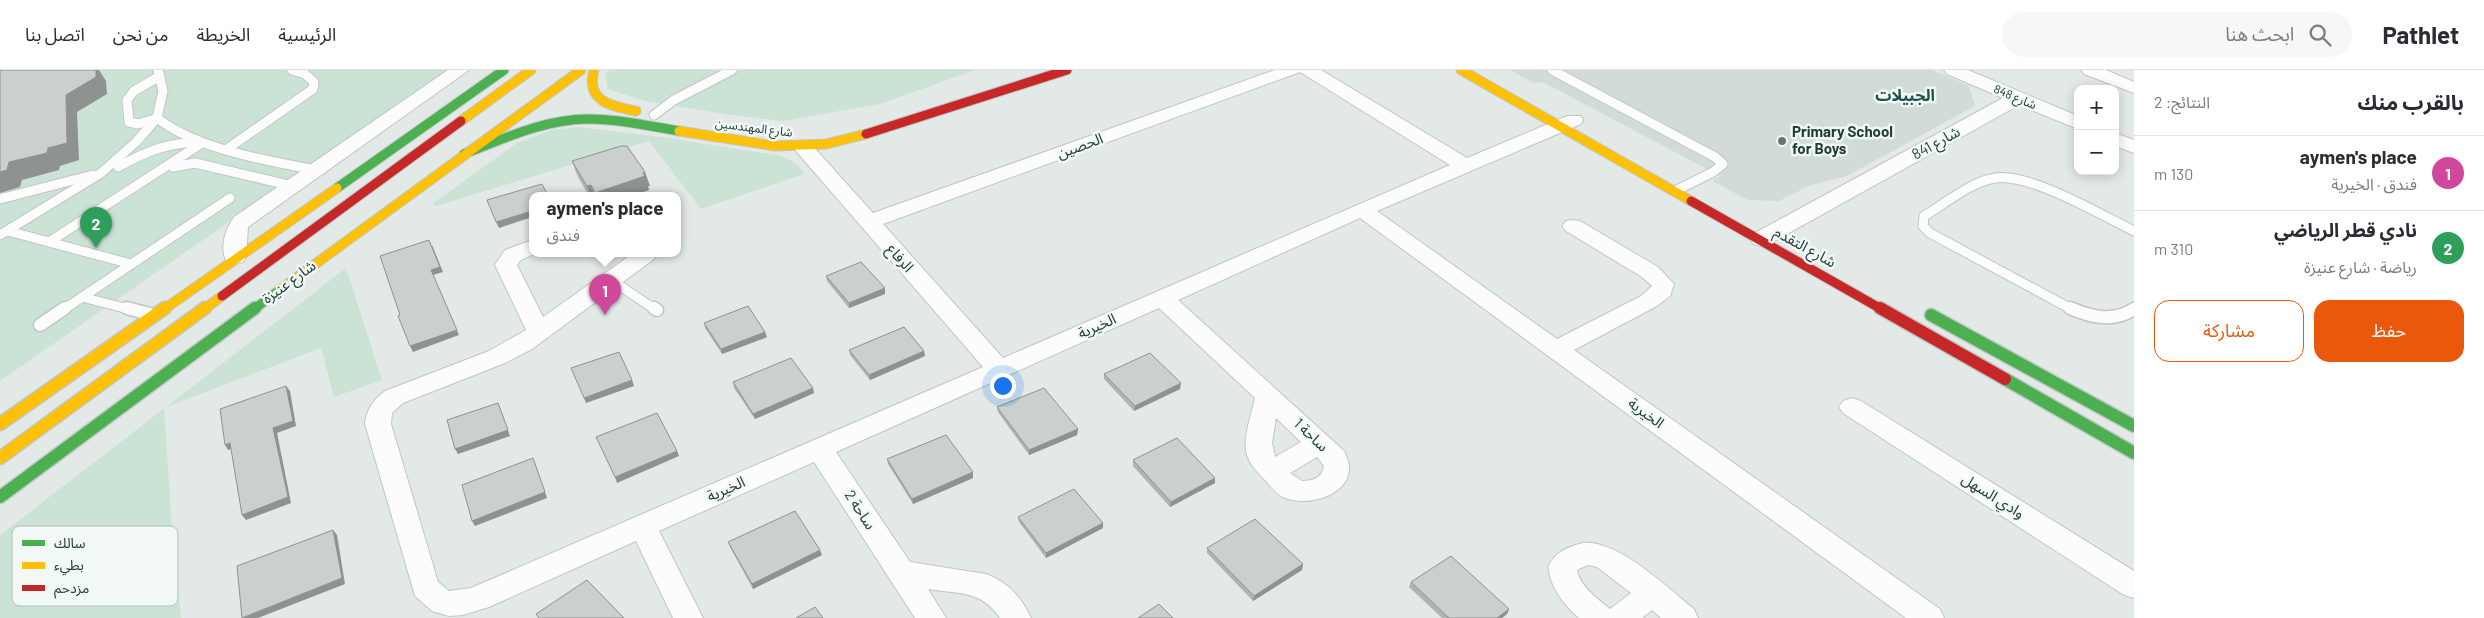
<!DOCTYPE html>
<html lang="ar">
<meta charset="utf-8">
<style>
:root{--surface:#fff;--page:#f7f7f7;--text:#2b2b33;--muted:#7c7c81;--line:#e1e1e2;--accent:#ea580c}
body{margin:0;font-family:Barlow,"Noto Sans Arabic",sans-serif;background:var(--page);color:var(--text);direction:rtl}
.controls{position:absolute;right:15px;top:15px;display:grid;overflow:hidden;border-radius:10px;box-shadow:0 2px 12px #0003}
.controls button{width:45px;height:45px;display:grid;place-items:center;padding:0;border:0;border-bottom:1px solid var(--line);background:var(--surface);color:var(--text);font:25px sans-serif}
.you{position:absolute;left:1002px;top:315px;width:18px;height:18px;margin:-12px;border:4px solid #fff;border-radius:50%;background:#1a73e8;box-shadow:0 0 0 8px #1a73e833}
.badge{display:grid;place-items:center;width:32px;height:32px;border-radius:50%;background:var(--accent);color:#fff;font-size:16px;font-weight:700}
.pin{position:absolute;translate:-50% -41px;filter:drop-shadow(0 1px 2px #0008)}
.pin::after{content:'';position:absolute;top:26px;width:18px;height:15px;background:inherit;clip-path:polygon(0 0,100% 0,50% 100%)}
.popup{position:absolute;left:529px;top:122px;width:152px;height:65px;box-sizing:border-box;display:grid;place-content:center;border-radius:10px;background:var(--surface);filter:drop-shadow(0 1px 4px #0005);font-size:16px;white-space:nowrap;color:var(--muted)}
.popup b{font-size:19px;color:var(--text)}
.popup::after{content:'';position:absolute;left:50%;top:100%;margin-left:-10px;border:10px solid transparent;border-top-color:var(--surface)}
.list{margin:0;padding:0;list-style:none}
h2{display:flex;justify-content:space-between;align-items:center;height:65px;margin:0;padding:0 20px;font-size:21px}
h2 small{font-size:16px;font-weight:400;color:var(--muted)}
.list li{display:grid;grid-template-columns:32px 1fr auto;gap:15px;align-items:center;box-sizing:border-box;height:75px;padding:0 20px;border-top:1px solid var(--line)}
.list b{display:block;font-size:19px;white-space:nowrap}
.list p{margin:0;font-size:16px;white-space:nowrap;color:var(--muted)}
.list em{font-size:16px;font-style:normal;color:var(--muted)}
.actions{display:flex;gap:10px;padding:15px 20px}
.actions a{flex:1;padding:11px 0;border:1px solid var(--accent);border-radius:15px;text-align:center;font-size:18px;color:var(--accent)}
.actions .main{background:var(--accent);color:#fff}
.icon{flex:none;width:28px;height:28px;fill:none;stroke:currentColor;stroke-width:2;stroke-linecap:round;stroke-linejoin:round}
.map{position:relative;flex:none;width:2134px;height:548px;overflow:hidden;direction:ltr}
header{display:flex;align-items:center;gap:30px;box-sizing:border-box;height:70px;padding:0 25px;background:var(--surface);border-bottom:1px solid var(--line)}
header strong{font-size:24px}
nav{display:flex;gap:28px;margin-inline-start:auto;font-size:18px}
.search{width:350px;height:45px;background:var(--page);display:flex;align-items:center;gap:12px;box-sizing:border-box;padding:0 18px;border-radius:28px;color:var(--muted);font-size:19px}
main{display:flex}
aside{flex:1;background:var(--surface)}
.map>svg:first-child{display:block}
.built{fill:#d1dbd7}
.green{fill:#cbe3d5}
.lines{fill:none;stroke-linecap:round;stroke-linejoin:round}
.lane-far1-casing{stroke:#c0c6c4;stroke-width:11}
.lane-casing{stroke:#c0c6c4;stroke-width:15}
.street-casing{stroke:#c0c6c4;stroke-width:2}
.fast-far1-casing{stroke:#bec7c4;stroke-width:11}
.fast-casing{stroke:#bec7c4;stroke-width:15}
.slow-far1-casing{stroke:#bec7c4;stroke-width:11}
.slow-casing{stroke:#bec7c4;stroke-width:15}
.jam-far1-casing{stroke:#bec7c4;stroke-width:11}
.jam-casing{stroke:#bec7c4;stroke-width:15}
.lane-far1{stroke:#fbfcfb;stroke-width:9}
.lane{stroke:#fbfcfb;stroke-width:12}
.street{fill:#fbfcfb;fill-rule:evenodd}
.fast-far1{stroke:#4caf50;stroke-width:9}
.fast{stroke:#4caf50;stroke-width:12}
.slow-far1{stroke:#ffc107;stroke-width:9}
.slow{stroke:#ffc107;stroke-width:12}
.jam-far1{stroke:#c62828;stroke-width:9}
.jam{stroke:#c62828;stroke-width:12}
.wall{fill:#afb3b1}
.shaded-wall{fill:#8e9290}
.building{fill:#cbd0ce;stroke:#8e9290}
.poi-dot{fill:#647976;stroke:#f1f8f5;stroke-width:2}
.labels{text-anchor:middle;stroke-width:5;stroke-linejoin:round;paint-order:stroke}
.far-street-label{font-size:12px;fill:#203d39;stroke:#f1f8f5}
.poi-label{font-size:15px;font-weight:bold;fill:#203d39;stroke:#f1f8f5;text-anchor:start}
.street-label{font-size:15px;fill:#203d39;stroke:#f1f8f5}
.far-district-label{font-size:16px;font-weight:bold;fill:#1c5049;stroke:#f1f8f5}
.key{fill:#f1f8f5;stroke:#b2c0bd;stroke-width:1}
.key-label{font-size:14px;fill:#203d39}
</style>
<header>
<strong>Pathlet</strong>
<div class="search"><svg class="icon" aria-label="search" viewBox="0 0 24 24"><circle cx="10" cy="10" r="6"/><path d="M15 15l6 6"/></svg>ابحث هنا</div>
<nav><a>الرئيسية</a><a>الخريطة</a><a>من نحن</a><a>اتصل بنا</a></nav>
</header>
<main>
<aside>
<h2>بالقرب منك<small>النتائج: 2</small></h2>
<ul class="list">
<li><span class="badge" style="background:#d1479c">1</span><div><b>aymen's place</b><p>فندق · الخيرية</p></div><em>130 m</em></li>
<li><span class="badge" style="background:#2e9e5b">2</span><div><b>نادي قطر الرياضي</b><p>رياضة · شارع عنيزة</p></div><em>310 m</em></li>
</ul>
<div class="actions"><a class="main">حفظ</a><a>مشاركة</a></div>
</aside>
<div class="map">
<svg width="2134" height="548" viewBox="0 0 2134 548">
<rect width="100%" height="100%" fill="#e3e9e7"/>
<polygon class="built" points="1510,0 1932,0 1969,16 1975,36 1847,106 1811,115 1779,131 1748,130 1712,111 1720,106 1543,12 1534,13"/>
<g class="green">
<polygon points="0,0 448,0 0,311"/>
<polygon points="610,0 975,0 880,34 782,51 724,44 645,31 608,19 605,4"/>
<polygon points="577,57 662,67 782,86 797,94 804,104 701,139 649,71 436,136 432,134 517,73 552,60"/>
<polygon points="346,198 382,310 334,327 321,278 164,338 173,473 181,548 0,548 0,465"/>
</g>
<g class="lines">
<defs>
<g id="lane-far1">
<polyline points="1552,0 1715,87 1723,94 1713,102 1675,121"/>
<polyline points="654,45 674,30 732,0"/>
<path d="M157,48C198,80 266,90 316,100"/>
<polyline points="155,49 138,54 129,52 127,30 134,21 160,6"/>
<polyline points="227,79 313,19 314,12 305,4 292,0"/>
<path d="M118,97C145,82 170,71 202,73"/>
<polyline points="173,97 195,93 292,116"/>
<polyline points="0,129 93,105"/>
<polyline points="8,161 131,194"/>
<polyline points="0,165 101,103 136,72 157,48 163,21 158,0"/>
<polyline points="49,172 202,73"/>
<polyline points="611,210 656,240"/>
<polyline points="82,227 132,240"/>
<polyline points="63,240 230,128"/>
<path d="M2073,240L1930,163L1923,156L1924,146C1945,134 1970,112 1995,108C2031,103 2101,145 2134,161"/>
</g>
<g id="lane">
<polyline points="127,238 153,245"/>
<polyline points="654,238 657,240"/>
<path d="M2070,238C2091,247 2113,253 2134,239"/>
<polyline points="40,255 65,238"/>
</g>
<g id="street">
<path d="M448,0H469L248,157L246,187L243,192L235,194L227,192C219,179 225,159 234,147Z"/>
<path d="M1275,0H1321L1467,88L1567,46H1581L1583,50L1581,54L1377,141L1557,269L1641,226L1652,216L1642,207L1566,161L1562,156L1566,151L1573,150L1580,151L1658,197L1674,214L1670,226L1657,236L1574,280L1940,539L1944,548H1906L1360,148L1178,230L1344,381C1365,419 1315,439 1285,428C1276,424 1271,417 1265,410C1257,402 1248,393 1246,381C1244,364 1251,345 1255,328L1159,238L836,382L910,492L986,504C1008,512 1021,527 1031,548H1000C981,520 959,524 928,519L946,548H915L814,392L659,461L703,548H673L636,471L489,537L463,545L449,546L432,541L415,526L365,354C366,340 374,329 385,321L489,281L526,260L495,195L505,180L532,170L534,184L521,190L517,195L543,247L632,184H657L654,189L532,279L505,293L403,333L392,343L391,354L438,512L449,521L471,518L983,297L796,81L793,77L796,73H810L873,143ZM1300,2L1450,95L1003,288L883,154ZM1276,348L1301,372L1275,387L1272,373ZM1317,387L1324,396C1322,408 1313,411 1302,411L1290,403Z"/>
<polygon points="1944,0 1968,0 2078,46 2078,59 2019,35 1769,174 1761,176 1753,174 1750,169 1753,164 2003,28 1947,4"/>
<polygon points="2081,0 2106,0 2134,12 2134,23 2084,4"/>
<polygon points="2115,63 2134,70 2134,83 2115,76"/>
<polygon points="1852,328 1861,331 2134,501 2134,528 2124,525 1843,343 1839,337 1843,331"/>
<path d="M1583,473C1619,470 1666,517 1694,539L1698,548H1661L1652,540L1642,548H1579C1563,534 1551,518 1548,497C1555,482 1567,477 1583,473ZM1588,495L1597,497L1631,523L1610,539C1597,528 1580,517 1577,500Z"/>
</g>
<g id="fast-far1">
<path d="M464,84C503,69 545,49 588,49C619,49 649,56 679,61"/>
<polyline points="337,118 504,0"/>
<polyline points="253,240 281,219"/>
</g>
<g id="fast">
<polyline points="1931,245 2134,356"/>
<polyline points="2005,309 2134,383"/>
<polyline points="0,427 255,238"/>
</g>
<g id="slow-far1">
<path d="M594,0C585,32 612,36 636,41"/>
<polyline points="1461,0 1691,131"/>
<polyline points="461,51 531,0"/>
<polyline points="679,61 775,76 826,74 866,64"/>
<polyline points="281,219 581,0"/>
<polyline points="163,240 337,118"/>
<polyline points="203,240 222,226"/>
</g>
<g id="slow">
<polyline points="0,354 165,238"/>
<polyline points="0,388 205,238"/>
</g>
<g id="jam-far1">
<polyline points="866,64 1067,0"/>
<polyline points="1691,131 1883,240"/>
<polyline points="222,226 461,51"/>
</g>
<polyline id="jam" points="1880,238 2005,309"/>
</defs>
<use href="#lane-far1" class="lane-far1-casing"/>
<use href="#lane" class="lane-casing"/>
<use href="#street" class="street-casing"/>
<use href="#fast-far1" class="fast-far1-casing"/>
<use href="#fast" class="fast-casing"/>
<use href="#slow-far1" class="slow-far1-casing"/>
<use href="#slow" class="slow-casing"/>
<use href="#jam-far1" class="jam-far1-casing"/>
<use href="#jam" class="jam-casing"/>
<use href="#lane-far1" class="lane-far1"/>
<use href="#lane" class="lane"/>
<use href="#street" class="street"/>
<use href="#fast-far1" class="fast-far1"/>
<use href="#fast" class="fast"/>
<use href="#slow-far1" class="slow-far1"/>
<use href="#slow" class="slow"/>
<use href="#jam-far1" class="jam-far1"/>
<use href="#jam" class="jam"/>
</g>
<g class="wall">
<polygon points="572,91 650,116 648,116 649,120 631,126 589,126 577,105"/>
<polygon points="826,206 885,218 885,224 849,238 827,211"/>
<polygon points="704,253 767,267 722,284 705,258"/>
<polygon points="849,280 924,281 925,286 870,310 850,285"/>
<polygon points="1104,304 1180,319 1134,341 1104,309"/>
<polygon points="733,312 814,323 755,349 734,318"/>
<polygon points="997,337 1078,359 1077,365 1029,385 998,342"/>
<polygon points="887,389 973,408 913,434 888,394"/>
<polygon points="1133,390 1215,413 1170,437 1133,396"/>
<polygon points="1018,447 1103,453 1103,458 1046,488 1019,452"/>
<polygon points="728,472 822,485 753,519 730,477"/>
<polygon points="1207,478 1303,494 1302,500 1253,531 1207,483"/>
<polygon points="1411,512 1509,539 1507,544 1502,548 1442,548 1409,517"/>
</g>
<g class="shaded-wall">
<polygon points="96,0 99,0 106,11 107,24 77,42 79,90 60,96 59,100 22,110 20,117 0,123 0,102 9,92 48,78 66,25"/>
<polygon points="645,102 650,116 648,116 649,120 631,126 596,126 595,123"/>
<polygon points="591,115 594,126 591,126 587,116"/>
<polygon points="532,141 532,147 499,158 496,152"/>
<polygon points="432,175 443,202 433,205 459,265 413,282 410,276"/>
<polygon points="885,218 885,224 849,238 849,233"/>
<polygon points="765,262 767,267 722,284 721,279"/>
<polygon points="924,281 925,286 870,310 869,305"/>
<polygon points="632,310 634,316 586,333 584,328"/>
<polygon points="1181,313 1180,319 1134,341 1135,336"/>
<polygon points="286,316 290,321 296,356 277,363 291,433 246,450 242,445"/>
<polygon points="813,318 814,323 755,349 753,344"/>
<polygon points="498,333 510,366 458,384 455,379"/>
<polygon points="1078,359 1077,365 1029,385 1029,380"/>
<polygon points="230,373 234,378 228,380 225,375"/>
<polygon points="677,381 679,386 617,413 615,407"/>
<polygon points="533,388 547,428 475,456 472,451"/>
<polygon points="973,402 973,408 913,434 912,429"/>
<polygon points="1215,408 1215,413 1170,437 1171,432"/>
<polygon points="1103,453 1103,458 1046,488 1046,483"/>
<polygon points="333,460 337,465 345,514 258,548 242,548"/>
<polygon points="820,480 822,485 753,519 752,514"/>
<polygon points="1303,494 1302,500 1253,531 1254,526"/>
<polygon points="1509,539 1507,544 1502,548 1497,548"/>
</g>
<g class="building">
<polygon points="0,0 96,0 96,7 66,25 67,73 48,78 47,83 9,92 7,100 0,102"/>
<polygon points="621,76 627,76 645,102 643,103 645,106 595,123 591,115 587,116 572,91"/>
<polygon points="542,114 548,126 532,126 532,141 496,152 487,130"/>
<polygon points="429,170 440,197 431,200 457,260 410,276 398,246 400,245 380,186"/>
<polygon points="861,192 885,218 849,233 826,206"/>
<polygon points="748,236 765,262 721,279 704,253"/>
<polygon points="904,257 924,281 869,305 849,280"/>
<polygon points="619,282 632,310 584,328 571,298"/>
<polygon points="1150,283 1181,313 1135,336 1104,304"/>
<polygon points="791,288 813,318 753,344 733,312"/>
<polygon points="286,316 293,351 273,358 288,427 242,445 230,373 225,375 220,339"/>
<polygon points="1044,318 1078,359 1029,380 997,337"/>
<polygon points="498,333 508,360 455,379 447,350"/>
<polygon points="657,343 677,381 615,407 596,367"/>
<polygon points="946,365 973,402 912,429 887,389"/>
<polygon points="1177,368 1215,408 1171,432 1133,390"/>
<polygon points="533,388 545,422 472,451 462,415"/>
<polygon points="1074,419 1103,453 1046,483 1018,447"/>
<polygon points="795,441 820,480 752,514 728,472"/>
<polygon points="1255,449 1303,494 1254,526 1207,478"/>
<polygon points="333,460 342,508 242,548 237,496"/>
<polygon points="1451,486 1509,539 1497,548 1449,548 1411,512"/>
<polygon points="587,510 624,548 539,548 536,544"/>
<polygon points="1159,534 1173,548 1138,548"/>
<polygon points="815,537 823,548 796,548"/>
</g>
<circle class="poi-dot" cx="1782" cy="71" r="5"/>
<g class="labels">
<g class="far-street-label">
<text transform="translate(2015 27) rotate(23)" y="4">شارع 848</text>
<text transform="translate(754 58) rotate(7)" y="4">شارع المهندسين</text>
</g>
<g class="poi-label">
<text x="1792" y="67">Primary School<tspan x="1792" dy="17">for Boys</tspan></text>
</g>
<g class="street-label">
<text transform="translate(1936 73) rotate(-29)" y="5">شارع 841</text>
<text transform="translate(1080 76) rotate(-20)" y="5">الحصين</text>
<text transform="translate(1805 177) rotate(29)" y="5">شارع التقدم</text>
<text transform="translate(900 188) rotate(48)" y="5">الرفاع</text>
<text transform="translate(289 212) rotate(-36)" y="5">شارع عنيزة</text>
<text transform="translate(1097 256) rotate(-24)" y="5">الخيرية</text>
<text transform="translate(1646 343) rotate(36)" y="5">الخيرية</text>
<text transform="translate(1311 365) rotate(43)" y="5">ساحة 1</text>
<text transform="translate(726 419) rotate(-24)" y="5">الخيرية</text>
<text transform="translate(1993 426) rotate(32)" y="5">وادي السهل</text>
<text transform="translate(860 440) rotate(57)" y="5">ساحة 2</text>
</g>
<g class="far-district-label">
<text x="1905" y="31">الجبيلات</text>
</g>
</g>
<rect x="12" y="456" width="166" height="80" rx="8" class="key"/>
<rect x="22" y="470" width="23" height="6" fill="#4caf50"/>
<rect x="22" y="492" width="23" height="7" fill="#ffc107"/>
<rect x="22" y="515" width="23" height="6" fill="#c62828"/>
<g class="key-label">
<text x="54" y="478">سالك</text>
<text x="54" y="500">بطيء</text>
<text x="54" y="523">مزدحم</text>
</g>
</svg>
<div class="controls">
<button>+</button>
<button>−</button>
</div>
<div class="you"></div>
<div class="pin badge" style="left:605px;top:245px;background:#d1479c">1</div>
<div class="popup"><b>aymen's place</b>فندق</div>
<div class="pin badge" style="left:96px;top:178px;background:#2e9e5b">2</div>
</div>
</main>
